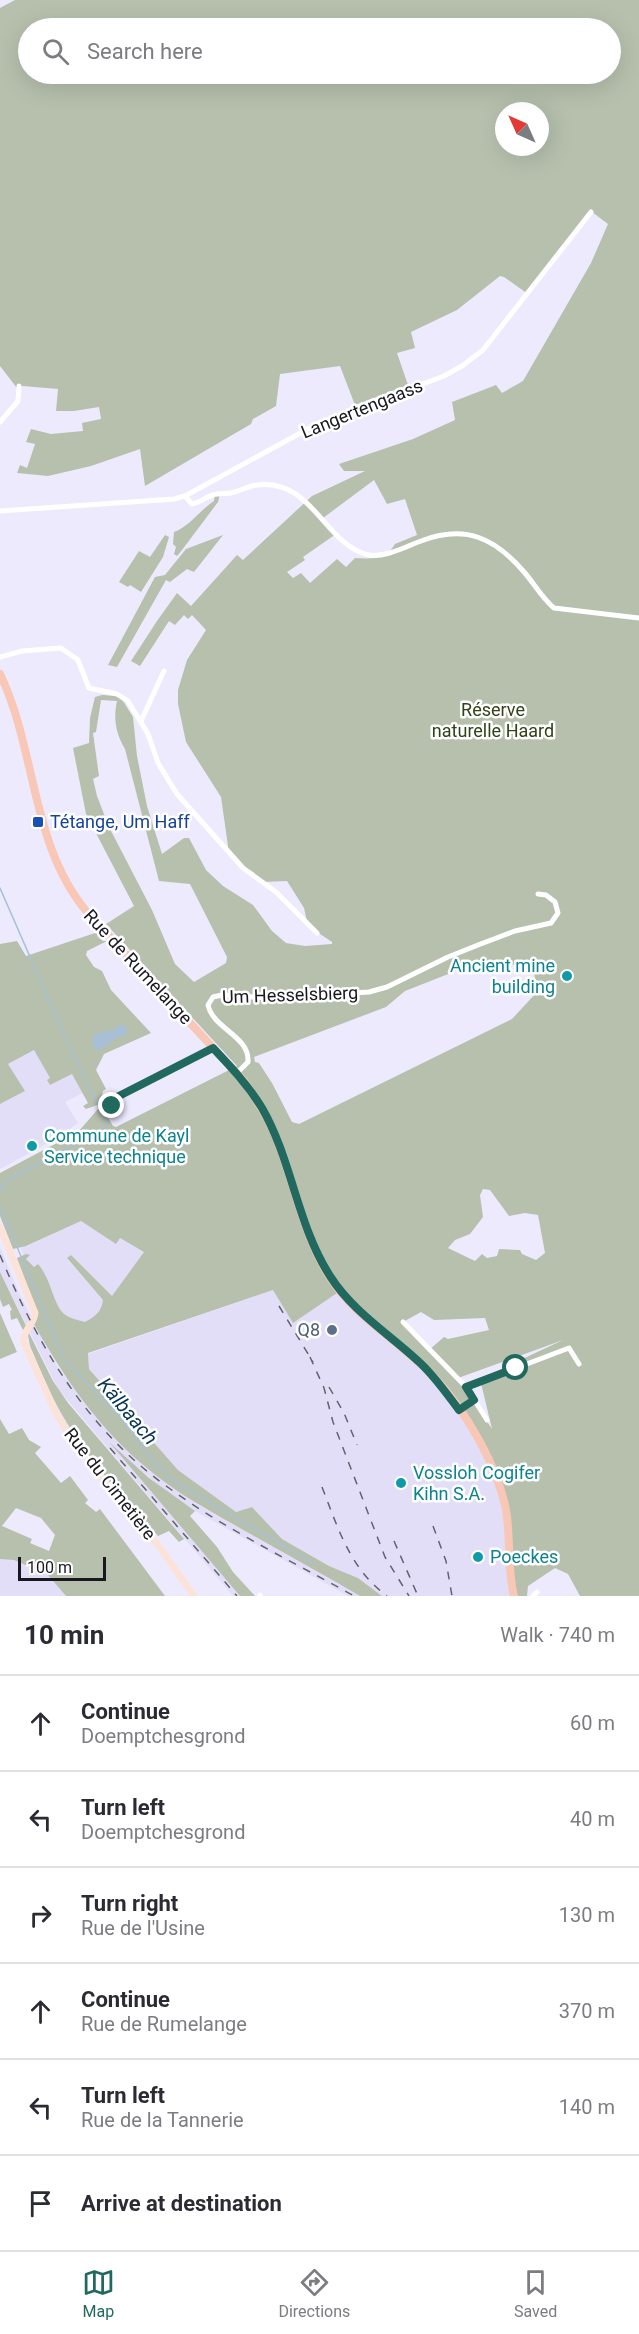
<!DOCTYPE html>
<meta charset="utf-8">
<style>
:root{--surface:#fff;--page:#f7f7f7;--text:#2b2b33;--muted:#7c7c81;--line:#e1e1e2;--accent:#21695f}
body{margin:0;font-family:Roboto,sans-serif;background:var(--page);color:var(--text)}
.compass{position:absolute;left:495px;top:102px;width:54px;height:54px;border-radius:50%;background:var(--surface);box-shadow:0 6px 24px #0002;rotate:315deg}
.scale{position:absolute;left:18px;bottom:15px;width:88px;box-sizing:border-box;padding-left:6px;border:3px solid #191820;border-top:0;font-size:16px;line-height:21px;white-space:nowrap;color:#191820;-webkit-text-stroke:4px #fff;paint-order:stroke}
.stop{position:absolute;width:18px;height:18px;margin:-14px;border:4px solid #21695f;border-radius:50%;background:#fff}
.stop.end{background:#21695f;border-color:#fff;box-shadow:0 2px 6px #0008}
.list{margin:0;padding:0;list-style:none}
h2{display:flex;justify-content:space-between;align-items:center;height:78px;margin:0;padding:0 24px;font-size:26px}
h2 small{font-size:20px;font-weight:400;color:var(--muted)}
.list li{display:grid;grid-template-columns:39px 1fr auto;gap:18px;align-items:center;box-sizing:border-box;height:96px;padding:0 24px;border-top:2px solid var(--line)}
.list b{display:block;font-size:22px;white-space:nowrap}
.list p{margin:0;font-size:20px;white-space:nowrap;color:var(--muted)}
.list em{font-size:20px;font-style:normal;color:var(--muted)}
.icon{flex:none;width:33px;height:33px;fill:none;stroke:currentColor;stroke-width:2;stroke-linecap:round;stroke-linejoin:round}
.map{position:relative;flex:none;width:639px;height:1596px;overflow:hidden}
.search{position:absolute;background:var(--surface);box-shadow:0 6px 24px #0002;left:18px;right:18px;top:18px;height:66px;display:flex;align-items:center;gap:15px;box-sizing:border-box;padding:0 21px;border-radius:33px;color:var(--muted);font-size:22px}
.sheet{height:654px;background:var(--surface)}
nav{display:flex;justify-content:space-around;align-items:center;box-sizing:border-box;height:84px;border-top:2px solid var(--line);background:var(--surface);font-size:16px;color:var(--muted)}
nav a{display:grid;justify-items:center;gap:3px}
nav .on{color:var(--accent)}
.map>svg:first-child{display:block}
.built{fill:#e3def8}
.green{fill:#b6c0ad;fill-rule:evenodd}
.water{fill:#a7c0d6}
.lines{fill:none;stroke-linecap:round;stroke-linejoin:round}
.stream{stroke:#a7c0d6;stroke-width:1.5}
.street{stroke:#fff;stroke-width:5}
.secondary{stroke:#fce3da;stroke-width:7}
.primary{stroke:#f8c7b6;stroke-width:8}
.rail{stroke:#64626e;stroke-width:1.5;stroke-dasharray:8 8;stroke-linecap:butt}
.route{stroke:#21695f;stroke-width:8}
.transit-dot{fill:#1a4fb4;stroke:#fff;stroke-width:2}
.culture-dot{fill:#0f9aa8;stroke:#fff;stroke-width:2}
.service-dot{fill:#5c6f8a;stroke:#fff;stroke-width:2}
.labels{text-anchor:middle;stroke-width:5;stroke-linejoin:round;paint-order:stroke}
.street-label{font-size:18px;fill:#191820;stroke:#fff}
.park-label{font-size:18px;fill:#2f4317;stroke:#fff}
.transit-label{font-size:18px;fill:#164399;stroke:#fff;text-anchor:start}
.culture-label{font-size:18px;fill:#0d838f;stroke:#fff;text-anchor:start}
.service-label{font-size:18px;fill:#4e5e75;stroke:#fff;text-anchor:end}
.water-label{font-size:20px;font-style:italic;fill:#073654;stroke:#fff}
</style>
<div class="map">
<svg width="639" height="1596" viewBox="0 0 639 1596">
<rect width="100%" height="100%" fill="#eeeafe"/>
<g class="built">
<polygon points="34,1050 50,1078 50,1085 72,1074 83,1093 65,1102 78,1123 59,1137 0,1169 0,1104 25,1091 8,1064"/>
<polygon points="81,1221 115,1243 120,1238 144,1252 112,1297 71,1255 67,1259 103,1300 101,1309 95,1317 71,1329 26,1258 30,1255 24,1256 20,1246 27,1246"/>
<polygon points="0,1247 20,1295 56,1364 96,1417 128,1451 153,1473 199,1505 360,1596 348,1596 195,1511 170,1495 113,1447 240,1596 233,1596 58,1389 0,1272"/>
<polygon points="273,1290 340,1291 418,1361 473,1431 502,1494 513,1592 510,1593 510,1596 382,1596 358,1578 329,1566 282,1539 252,1507 236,1512 178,1470 89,1369 88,1354"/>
<polygon points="0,1559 14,1559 47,1574 66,1596 0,1596"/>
</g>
<g class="green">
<path d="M15,0H639V1596H580L568,1574L555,1568L528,1586L527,1596H515L502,1494L473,1431L435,1378L340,1291L293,1323L273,1290L88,1353L89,1369L178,1470L236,1512L252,1507L282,1539L329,1566L358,1578L382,1596H360C322,1574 284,1553 245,1531C214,1513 181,1496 153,1473C102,1433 65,1380 34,1324L38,1315L17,1258L26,1254L30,1255L26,1259L34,1267L38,1264C51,1279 53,1302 62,1312C67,1318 78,1320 85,1322C96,1316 101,1312 103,1300L67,1258L71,1255L112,1296L144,1252L120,1238L116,1244L81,1221L26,1246L13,1249L0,1216V1173L78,1132L98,1109L102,1107L113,1126L116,1127L237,1066L106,924L134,906L86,814L73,748L89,743L90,718L95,697L102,695L116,696L123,701L133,717L137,756L147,806L162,854L184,838H189L206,870L223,886L253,905L272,931L286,943L305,946L332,944V942L308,926L304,908L287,881L263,882L229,853L221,797L186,742L178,704V690L187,660L206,630L192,615L188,619L184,615L175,625L169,621L140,666L131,661L157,621L177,593L191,606L237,555L243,560L312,496L365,471H344L339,464L413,439L455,420L452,402L496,385L502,393L523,381L591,263L608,224L592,212L528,294L504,277L500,276L457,310L411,332L415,348L397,353L408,385L355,405L340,366L280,374L276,406L253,419L251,424L145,486L140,449L91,466L48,476L17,473L20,465L27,468L35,444L26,442L31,429L51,434L83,431L82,423L101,419L99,407L74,411H56L58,389L23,386L17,388L0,366V8ZM28,28H610V74H28ZM504,111H540V147H504ZM374,480L387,504L405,499L417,535L395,544C386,560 372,559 355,558L346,567L337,559L310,583L301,573L293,578L287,572L305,560L303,557L336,534L323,518ZM101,700L117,701C113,719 116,734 125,749L159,881L190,884L227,957L226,963L194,982L175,964L152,910L109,827L97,796L93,779L99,776L93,733L96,732ZM484,960L500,966L520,964L534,972L537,992L512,1019L299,1124L292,1122L272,1083L259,1063L255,1062L254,1057L386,1007L405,991ZM483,1189L490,1190L509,1216L525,1213L538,1215L545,1253L536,1260L522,1254L520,1250L499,1249L497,1256L487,1258L482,1254L475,1261L448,1248L455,1240L470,1234L483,1217L480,1195ZM421,1312L434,1320L485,1318L489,1330L448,1339L444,1337L429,1350L403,1322ZM563,1340L480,1379L492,1429L458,1378Z"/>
<path d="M220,493L218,502L182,550L177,556L174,554L176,547L173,544L174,532C189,527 200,510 214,501L215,494Z"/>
<polygon points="165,535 169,537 163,557 141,592 130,585 128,587 119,582 139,551 150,557"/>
<polygon points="223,535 194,572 187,569 170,582 166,580 117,667 108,665 155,577 165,575 186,549"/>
<polygon points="98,932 98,936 103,941 107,941 87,951 86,955 94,967 102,971 111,990 151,1033 104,1054 96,1070 106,1089 103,1091 100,1104 86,1109 83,1106 88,1103 72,1074 50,1085 47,1080 50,1078 34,1050 8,1064 25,1091 0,1104 0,944 17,941 26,956"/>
<polygon points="0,1272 26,1326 23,1330 17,1318 11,1320 10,1311 12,1310 9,1304 3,1307 0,1299"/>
<polygon points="0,1313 17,1352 0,1359"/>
<path d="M29,1333L53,1381L68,1403L184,1539L179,1542L169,1531L158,1536C123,1498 86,1458 61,1413C49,1392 40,1369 30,1346L28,1335Z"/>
<path d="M0,1419L9,1434L22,1428L29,1440L41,1447L35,1453L61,1483L70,1476L88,1500L85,1503L96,1512L100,1509L165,1596H66L47,1574L14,1560L0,1559ZM16,1508L41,1518L55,1535L49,1551L30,1543L32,1539L2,1526Z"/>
<polygon points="109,1442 149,1478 195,1511 190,1516 217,1547 233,1572 255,1596 240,1596"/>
</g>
<polygon class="water" points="119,1025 124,1025 127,1028 126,1035 118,1037 98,1051 92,1045 94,1034 114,1030"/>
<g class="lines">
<g class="stream">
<polyline points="0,888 65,1037 107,1123 106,1127 8,1180 0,1190"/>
<polyline points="0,1206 64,1359 125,1423 152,1460 172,1480 315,1564"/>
</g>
<g class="street">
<polyline points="0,422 18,401 19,386"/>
<path d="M185,496L192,504C200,503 205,497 213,495C219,493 225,494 231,493C240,491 248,486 257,485C313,478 324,545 369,555C385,558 407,546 421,541C466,524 495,538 525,573C535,585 543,599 554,608L639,618"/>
<polyline points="0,511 174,499 185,496 317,424 444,376 462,366 483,350 591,212"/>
<polyline points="0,657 22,651 61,648 78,660 89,688 117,694 128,701 148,734 158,763 177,794 243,868 276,892 317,933"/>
<polyline points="141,721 164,671"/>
<path d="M237,1073L248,1062C250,1036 213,1029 208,1005L213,997L222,995L270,998L369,992L387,987L448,957L478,945L515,931L551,923L558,913L555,902L546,895L538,894"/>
<polyline points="115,1098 116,1103 110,1106 106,1103 107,1096 113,1095 115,1098 213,1048"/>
<polyline points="403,1322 466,1387 487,1420"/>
<polyline points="466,1387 569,1348 579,1364"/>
<polyline points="459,1410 474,1400"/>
<polyline points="260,1596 260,1595"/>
<polyline points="533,1596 537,1592"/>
</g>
<path class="secondary" d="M0,1227L35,1313C34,1325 22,1331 24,1343L56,1413L71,1438L103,1480L158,1545L194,1596"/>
<path class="primary" d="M0,674C37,751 30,844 87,912L244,1081C254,1096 264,1111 272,1128C293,1176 301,1231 329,1276C354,1317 400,1341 433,1376C465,1409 497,1465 506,1510C511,1538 507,1569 514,1596"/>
<g class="rail">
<path d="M0,1255C38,1346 87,1430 169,1488C226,1530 292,1561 354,1596"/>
<polyline points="279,1306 313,1362"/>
<polyline points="310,1357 324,1388 333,1422 385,1557 409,1596"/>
<polyline points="329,1387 344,1413 357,1445"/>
<polyline points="110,1448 237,1596"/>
<path d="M322,1487C338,1528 350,1569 387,1596"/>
<polyline points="433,1526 446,1561 452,1596"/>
<polyline points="394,1541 418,1596"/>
</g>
</g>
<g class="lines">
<path class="route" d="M112,1106L116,1103L115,1098L213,1048C231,1067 248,1085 262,1108C292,1160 297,1225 330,1276C352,1311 389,1334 418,1361C434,1375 446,1393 459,1410L474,1400L466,1387L516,1368"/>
</g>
<rect class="transit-dot" x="32" y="816" width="12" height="12" rx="3"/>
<g class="culture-dot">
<circle cx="567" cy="976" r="6"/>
<circle cx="32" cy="1146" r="6"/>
<circle cx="401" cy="1483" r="6"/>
<circle cx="478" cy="1557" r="6"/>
</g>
<circle class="service-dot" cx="332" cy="1330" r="6"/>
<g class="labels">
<g class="street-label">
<text transform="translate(362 409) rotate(-22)" y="6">Langertengaass</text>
<text transform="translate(138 967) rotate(47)" y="6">Rue de Rumelange</text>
<text transform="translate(290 995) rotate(-2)" y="6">Um Hesselsbierg</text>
<text transform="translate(110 1484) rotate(52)" y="6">Rue du Cimetière</text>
</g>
<g class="park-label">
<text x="493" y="716">Réserve<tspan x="493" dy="21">naturelle Haard</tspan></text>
</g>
<g class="transit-label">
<text x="50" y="828">Tétange, Um Haff</text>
</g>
<g class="culture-label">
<text x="555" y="972" text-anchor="end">Ancient mine<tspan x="555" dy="21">building</tspan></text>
<text x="44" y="1142">Commune de Kayl<tspan x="44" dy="21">Service technique</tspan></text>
<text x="413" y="1479">Vossloh Cogifer<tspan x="413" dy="21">Kihn S.A.</tspan></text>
<text x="490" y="1563">Poeckes</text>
</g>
<g class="service-label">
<text x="320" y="1336">Q8</text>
</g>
<g class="water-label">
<text transform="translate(128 1411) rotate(50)" y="7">Kälbaach</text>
</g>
</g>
</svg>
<svg class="compass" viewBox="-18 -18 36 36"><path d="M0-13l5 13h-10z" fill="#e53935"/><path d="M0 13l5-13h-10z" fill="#7c7c81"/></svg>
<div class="scale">100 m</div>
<div class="stop" style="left:516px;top:1368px"></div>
<div class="stop end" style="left:112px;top:1106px"></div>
<div class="search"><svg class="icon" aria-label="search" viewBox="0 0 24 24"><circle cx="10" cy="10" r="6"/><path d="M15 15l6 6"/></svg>Search here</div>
</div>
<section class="sheet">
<h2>10 min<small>Walk · 740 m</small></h2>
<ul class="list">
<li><svg class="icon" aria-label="ahead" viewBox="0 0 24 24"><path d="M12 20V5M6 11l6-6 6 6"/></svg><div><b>Continue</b><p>Doemptchesgrond</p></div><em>60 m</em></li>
<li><svg class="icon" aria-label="left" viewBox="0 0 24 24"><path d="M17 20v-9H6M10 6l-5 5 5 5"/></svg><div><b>Turn left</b><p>Doemptchesgrond</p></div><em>40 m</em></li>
<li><svg class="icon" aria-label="right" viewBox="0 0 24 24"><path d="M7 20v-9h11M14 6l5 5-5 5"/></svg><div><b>Turn right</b><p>Rue de l'Usine</p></div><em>130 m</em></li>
<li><svg class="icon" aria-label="ahead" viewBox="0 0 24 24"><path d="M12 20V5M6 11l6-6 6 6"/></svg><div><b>Continue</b><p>Rue de Rumelange</p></div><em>370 m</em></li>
<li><svg class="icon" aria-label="left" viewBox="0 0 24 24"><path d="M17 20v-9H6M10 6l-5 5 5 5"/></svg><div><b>Turn left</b><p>Rue de la Tannerie</p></div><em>140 m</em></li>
<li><svg class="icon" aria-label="arrive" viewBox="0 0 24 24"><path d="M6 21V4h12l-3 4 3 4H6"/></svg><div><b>Arrive at destination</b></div></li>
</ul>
</section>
<nav>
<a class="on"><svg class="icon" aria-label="map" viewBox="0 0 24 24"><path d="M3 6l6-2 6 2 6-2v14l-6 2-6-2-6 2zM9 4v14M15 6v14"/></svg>Map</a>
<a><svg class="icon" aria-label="directions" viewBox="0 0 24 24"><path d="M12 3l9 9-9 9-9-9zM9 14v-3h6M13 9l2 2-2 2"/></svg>Directions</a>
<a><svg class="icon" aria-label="saved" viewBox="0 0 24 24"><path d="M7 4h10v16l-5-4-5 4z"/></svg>Saved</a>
</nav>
